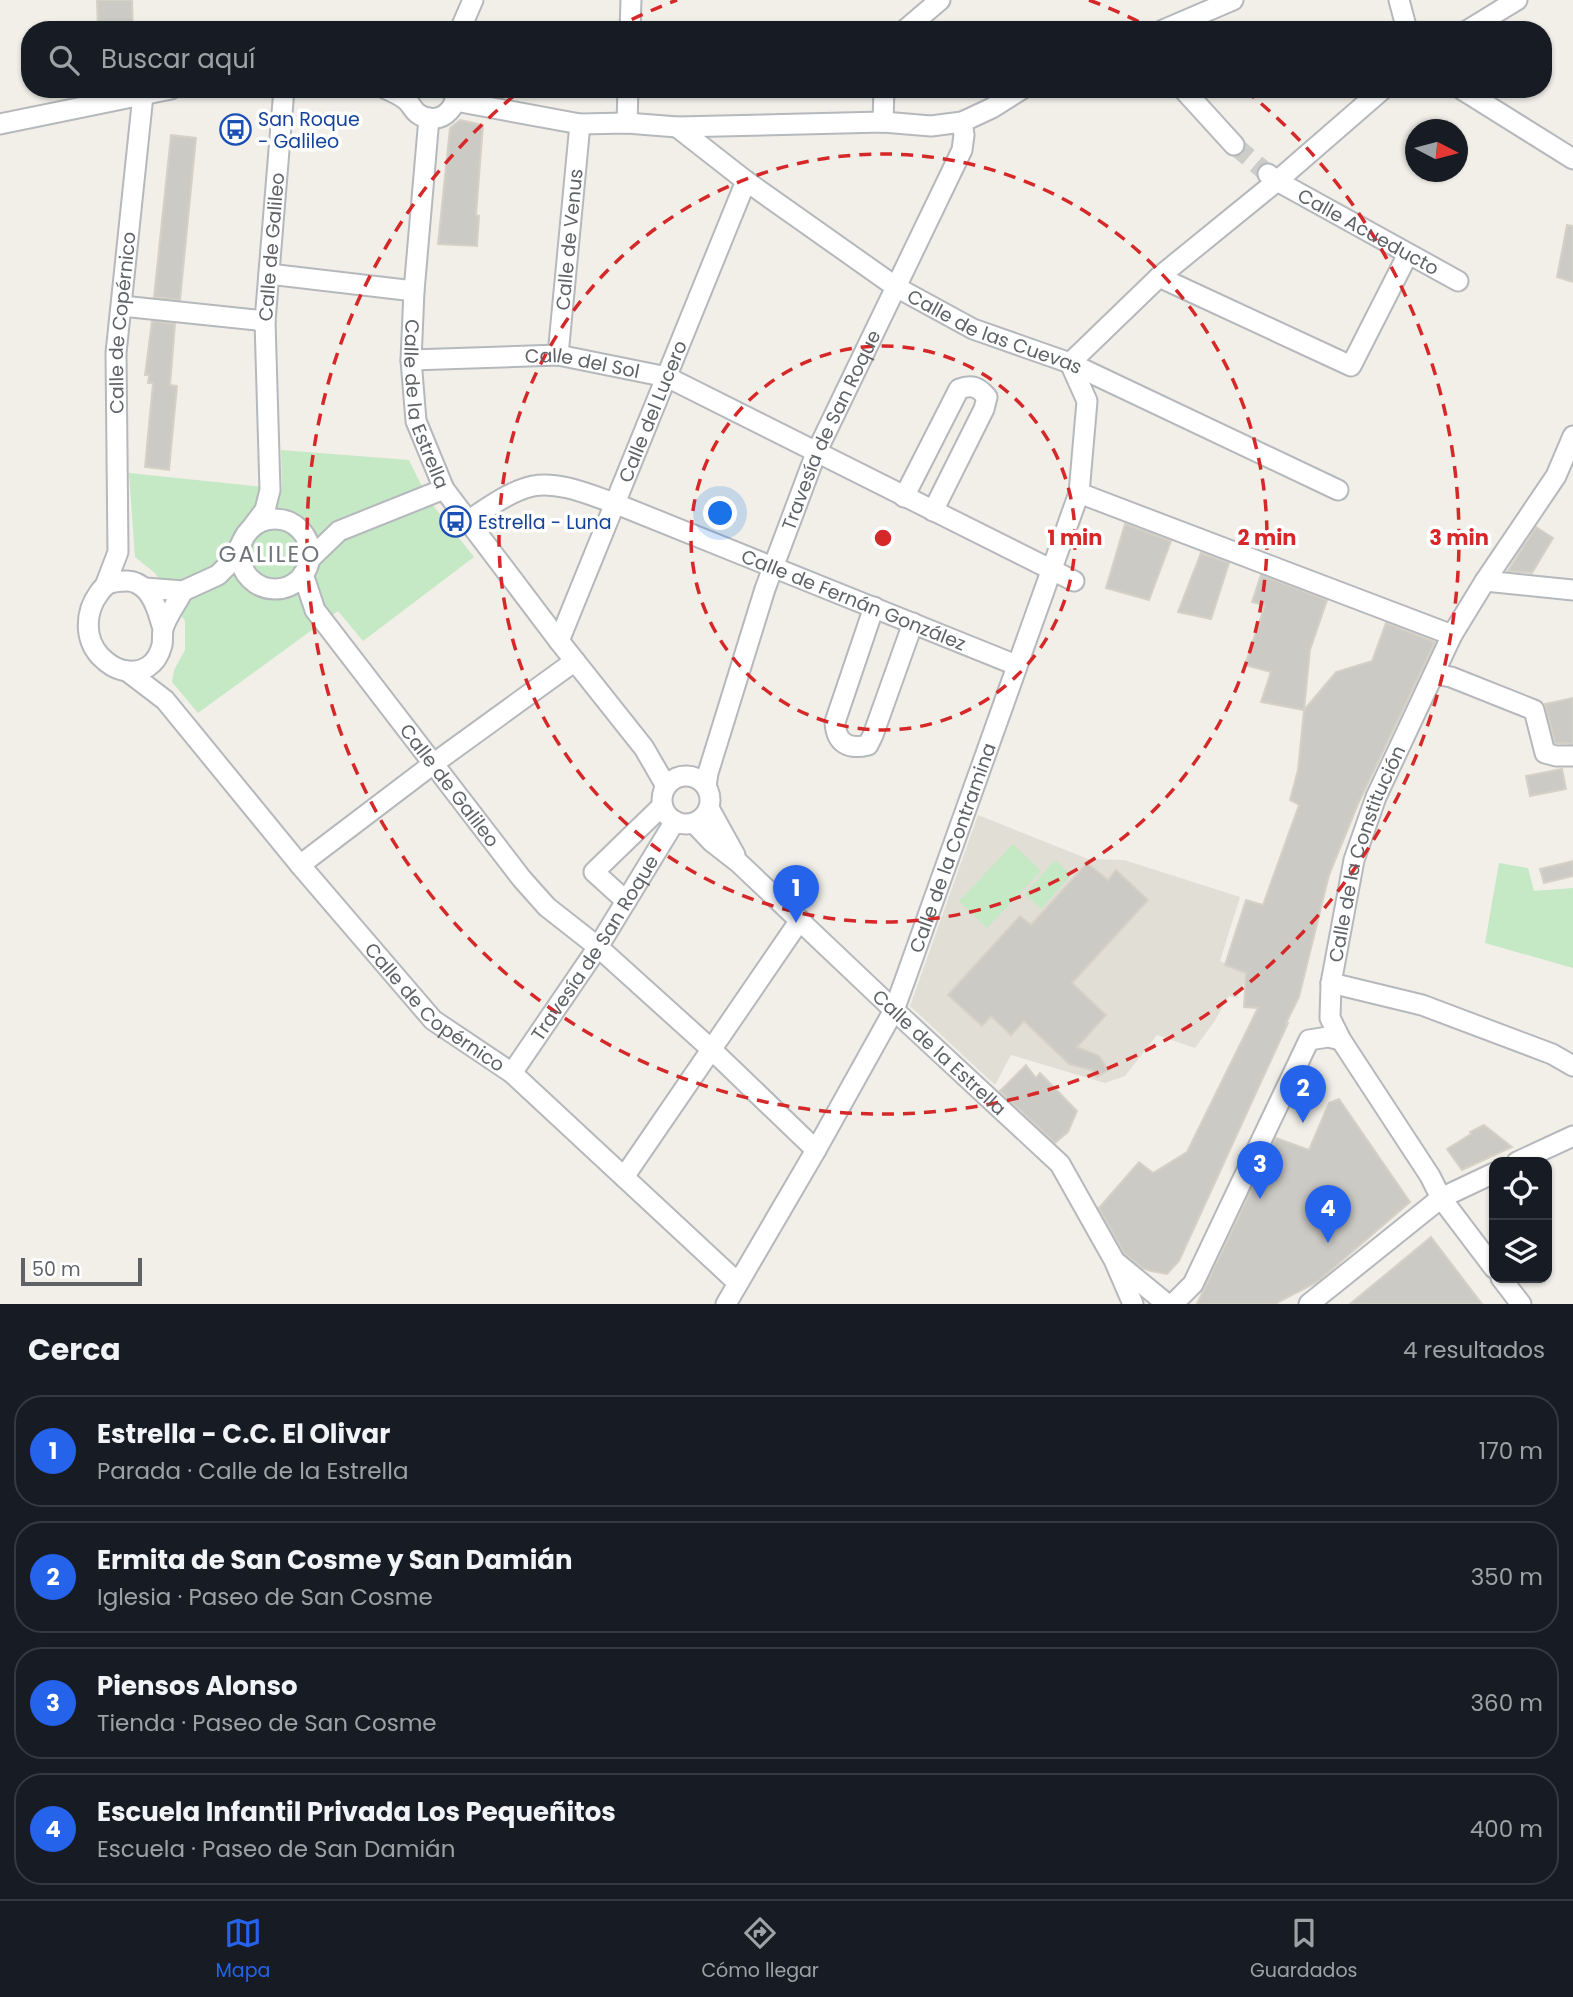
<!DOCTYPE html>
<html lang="es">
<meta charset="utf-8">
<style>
:root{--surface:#171b24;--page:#242831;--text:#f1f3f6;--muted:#9ea1a6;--line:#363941;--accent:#2563eb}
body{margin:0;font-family:Poppins,sans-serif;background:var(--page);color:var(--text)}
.controls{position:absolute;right:21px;bottom:21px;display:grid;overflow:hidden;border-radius:14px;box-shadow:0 2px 5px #0004}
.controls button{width:63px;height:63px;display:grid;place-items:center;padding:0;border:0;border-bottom:2px solid var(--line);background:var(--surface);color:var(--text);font:35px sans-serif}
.compass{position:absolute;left:1405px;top:119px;width:63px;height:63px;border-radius:50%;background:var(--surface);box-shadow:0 2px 5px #0004;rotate:96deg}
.scale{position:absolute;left:21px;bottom:18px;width:121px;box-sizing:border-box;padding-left:7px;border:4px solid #5f6368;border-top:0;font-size:19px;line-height:24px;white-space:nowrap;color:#5f6368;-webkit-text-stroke:5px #fff;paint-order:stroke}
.you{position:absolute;left:721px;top:514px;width:24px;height:24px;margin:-18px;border:5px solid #fff;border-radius:50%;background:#1a73e8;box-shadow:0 0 0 10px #1a73e833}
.badge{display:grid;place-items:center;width:46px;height:46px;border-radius:50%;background:var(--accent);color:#fff;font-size:23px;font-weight:700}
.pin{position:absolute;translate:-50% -58px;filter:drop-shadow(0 2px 4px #0008)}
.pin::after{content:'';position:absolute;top:37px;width:24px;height:21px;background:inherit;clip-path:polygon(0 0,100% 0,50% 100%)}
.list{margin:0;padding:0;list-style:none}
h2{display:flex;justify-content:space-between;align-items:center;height:91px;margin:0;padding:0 28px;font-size:30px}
h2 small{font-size:23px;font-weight:400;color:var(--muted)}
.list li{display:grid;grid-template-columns:46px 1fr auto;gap:21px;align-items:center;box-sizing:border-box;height:112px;margin:0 14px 14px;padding:0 14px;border:2px solid var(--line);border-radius:28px}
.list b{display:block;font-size:26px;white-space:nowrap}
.list p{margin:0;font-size:23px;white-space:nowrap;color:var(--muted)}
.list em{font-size:23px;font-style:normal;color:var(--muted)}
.icon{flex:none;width:38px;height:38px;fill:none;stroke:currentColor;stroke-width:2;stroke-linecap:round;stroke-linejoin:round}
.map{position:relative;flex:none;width:1573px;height:1304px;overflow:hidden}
.search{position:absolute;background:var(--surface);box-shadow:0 2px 5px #0004;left:21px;right:21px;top:21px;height:77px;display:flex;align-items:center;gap:18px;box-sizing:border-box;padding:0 24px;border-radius:28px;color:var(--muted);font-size:26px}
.sheet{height:595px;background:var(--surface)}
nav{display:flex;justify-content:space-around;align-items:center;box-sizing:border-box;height:98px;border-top:2px solid var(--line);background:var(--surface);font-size:19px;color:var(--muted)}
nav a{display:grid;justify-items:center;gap:4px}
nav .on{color:var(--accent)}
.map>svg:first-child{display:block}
.education{fill:#e1ded6}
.green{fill:#c5e8c5}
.building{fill:#cccac5;stroke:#d6d1c6;stroke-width:2}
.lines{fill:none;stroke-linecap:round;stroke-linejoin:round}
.minor-tunnel{stroke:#ccccc8;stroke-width:19;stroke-dasharray:19 10;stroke-linecap:butt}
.minor-casing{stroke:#b5b8bc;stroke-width:23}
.minor{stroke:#fff;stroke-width:19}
.ring{fill:none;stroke:#d62828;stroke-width:3.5;stroke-dasharray:12 9}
.labels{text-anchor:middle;stroke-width:7;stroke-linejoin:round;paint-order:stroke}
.transit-label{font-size:19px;fill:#164399;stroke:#fff;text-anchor:start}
.street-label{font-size:19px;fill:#5f6368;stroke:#fff}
.quarter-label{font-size:23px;letter-spacing:2px;fill:#70757a;stroke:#fff}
.centre{fill:#d62828;stroke:#fff;stroke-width:3.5}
.ring-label{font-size:21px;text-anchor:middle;font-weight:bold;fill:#d62828;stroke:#fff;stroke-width:7;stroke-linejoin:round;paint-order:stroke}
</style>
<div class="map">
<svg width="1573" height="1304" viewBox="0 0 1573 1304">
<rect width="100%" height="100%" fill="#f1efe8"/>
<polygon class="education" points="978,815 1088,859 1124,860 1240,897 1220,961 1248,975 1237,998 1229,996 1214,1022 1195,1048 1157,1035 1125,1076 1105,1083 1011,1055 995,1085 910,1006"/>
<g class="green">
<polygon points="281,450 409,460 428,499 474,557 363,641 338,611 198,713 172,682 174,670 185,650 185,621 155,573 135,557 129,473 282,489"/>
<polygon points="1013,844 1041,871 987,928 959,901"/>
<polygon points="1055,860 1071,875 1041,909 1025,894"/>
<polygon points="1499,863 1528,868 1534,891 1573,888 1573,968 1485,943"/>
</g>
<g class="building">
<polygon points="97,0 132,0 133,30 98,30"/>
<polygon points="460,120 483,125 476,215 479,216 477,246 438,244 450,128"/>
<polygon points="171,135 196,138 180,300 154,297"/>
<polygon points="1567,225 1573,226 1573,282 1557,277"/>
<polygon points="152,321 175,324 170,385 177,386 169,470 145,467 153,383 148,383 149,375 145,375"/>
<polygon points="1125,524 1171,541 1149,600 1106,588"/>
<polygon points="1536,527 1553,538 1532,573 1508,571"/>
<polygon points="1201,553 1229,563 1211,619 1178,612"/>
<polygon points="1261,575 1327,600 1310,650 1304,710 1261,702 1271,672 1245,665 1265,605 1252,602"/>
<polygon points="1386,623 1435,642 1358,804 1329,875 1299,997 1286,1023 1288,1023 1179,1261 1167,1274 1151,1271 1143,1268 1124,1253 1099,1208 1139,1162 1153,1173 1187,1152 1258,1008 1244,1007 1246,973 1225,965 1246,900 1263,905 1299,805 1290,800 1298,770 1304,710 1336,672 1372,661"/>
<polygon points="1573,698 1573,744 1555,743 1545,704"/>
<polygon points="1562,769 1566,789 1530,796 1526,776"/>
<polygon points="1573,861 1573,876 1544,883 1540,869"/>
<polygon points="1087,863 1108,880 1116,870 1148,900 1072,983 1106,1015 1077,1047 1099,1056 1108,1070 1097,1077 1092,1070 1069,1064 1024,1021 1011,1035 991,1016 982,1026 948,995 1020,916 1031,925"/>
<polygon points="1026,1065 1036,1078 1040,1073 1077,1111 1068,1132 1055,1143 1000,1091"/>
<polygon points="1339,1099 1410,1202 1317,1282 1275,1304 1197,1304 1276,1138 1309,1150 1329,1103"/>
<polygon points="1484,1125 1512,1147 1462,1170 1447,1149 1471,1134 1470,1132"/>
<polygon points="1431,1237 1482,1304 1350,1304"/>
</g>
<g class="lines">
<polyline class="minor-tunnel" points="1234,145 1268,174"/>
<defs>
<g id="minor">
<polyline points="1399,0 1407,30"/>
<polyline points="460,30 473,0"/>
<polyline points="630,30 631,0"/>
<polyline points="905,30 940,0"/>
<polyline points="1163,30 1233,0"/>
<polyline points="1468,30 1517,0"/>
<path d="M386,89C393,92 400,95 406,100C411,104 413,110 417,113C427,121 441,120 449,111C455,105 456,97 455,89"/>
<polyline points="1183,89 1234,145"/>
<polyline points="1461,89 1573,159"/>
<polyline points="455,101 580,124 627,123 677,127 883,122 931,126 962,122 992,108 1022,89"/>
<path id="s1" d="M429,118L414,291L411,360L416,421L444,489L559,641L644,748L666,786"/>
<polyline points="883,122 884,89"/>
<polyline points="627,123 628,89"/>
<polyline points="0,124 171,89"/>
<path id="s2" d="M677,127L746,181L896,287L973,329L1070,363L1338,490"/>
<path id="s3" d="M1268,174L1277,181L1458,281"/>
<polyline points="269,274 414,291"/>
<polyline points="1159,277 1351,366 1408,254"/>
<polyline points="122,306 265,321"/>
<path id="s4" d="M558,355L580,124"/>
<path id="s5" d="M411,360L558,355L667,377L1074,581"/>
<polyline points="1070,363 1159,277 1277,181 1383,89"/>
<polyline points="1079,493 1452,635"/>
<path d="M904,497L959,389C972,384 978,387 987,397L984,409L933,511"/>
<circle cx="275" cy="554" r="35"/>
<path id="s6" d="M469,520C489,507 510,491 533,486C559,481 590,495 614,503L1016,665"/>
<path id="s7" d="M253,526L265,510L270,490L265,321L284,89"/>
<polyline points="310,559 339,531 444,489"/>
<path id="s8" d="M303,574L315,610L522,879L547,907L598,947L711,1049L816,1150"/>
<polyline points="1485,581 1573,590"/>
<path id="s9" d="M105,586L118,552L116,353L143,95"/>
<polyline points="145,588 183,591 218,575 231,562 242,542"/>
<path d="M874,607L835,722C836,743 848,750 868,745L873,735L913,623"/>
<path d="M163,629C159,615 155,600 146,590C141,585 134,581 127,581C120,581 113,581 106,585C104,587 101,590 99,593C85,612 84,638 100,656C107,663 113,668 122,670C142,675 157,665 162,645C163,640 162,635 163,629C166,617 177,603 183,591"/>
<path id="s10" d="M559,641L746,181"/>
<path id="s11" d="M127,671L165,700L300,865L433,1020L512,1073L738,1283"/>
<polyline points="1434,674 1451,677 1534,710 1545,753 1556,756 1573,756"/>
<circle cx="686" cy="800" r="24"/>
<path id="s12" d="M706,786L708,773L765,589L816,453L962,150L964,135L962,122"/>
<polyline points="709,808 735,855"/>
<path id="s13" d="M694,823L712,842L739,863L894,1010L1060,1164L1114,1260L1133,1304"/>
<polyline points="300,865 433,764 575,661"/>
<polyline points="626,901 594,872 662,806"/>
<polyline points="1331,983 1422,1005 1552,1054 1573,1066"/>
<path id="s14" d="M512,1073L598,947L675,821"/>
<polyline points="1517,1162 1573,1136"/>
<polyline points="624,1177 800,920"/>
<polyline points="1117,1263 1167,1304"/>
<path id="s15" d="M1494,1268L1441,1198L1430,1176L1341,1040L1330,1018L1331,983L1354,860L1376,797L1452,635L1485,581L1556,476L1573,436"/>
<polyline points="1501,1278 1521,1304"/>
<path id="s16" d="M726,1304L816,1150L894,1010L905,980L1079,493L1087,401L1070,363"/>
<polyline points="1173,1304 1193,1284 1309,1040 1328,1037 1341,1040"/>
<polyline points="1309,1304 1441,1198 1494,1173"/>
</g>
</defs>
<use href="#minor" class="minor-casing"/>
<use href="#minor" class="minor"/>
</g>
<g class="ring">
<circle cx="883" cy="538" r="192"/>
<circle cx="883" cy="538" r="384"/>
<path d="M613 29A576 576 0 0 1 677 0M1089 0A576 576 0 0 1 1153 29M1245 90A576 576 0 1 1 521 90"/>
</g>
<defs>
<symbol id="bus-ring" viewBox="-11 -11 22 22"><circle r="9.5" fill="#fff" stroke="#1a4fb4" stroke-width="1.5"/><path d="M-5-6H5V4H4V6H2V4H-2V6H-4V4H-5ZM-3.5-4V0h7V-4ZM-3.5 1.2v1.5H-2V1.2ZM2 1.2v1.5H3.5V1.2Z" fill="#1a4fb4"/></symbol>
</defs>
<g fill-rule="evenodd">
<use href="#bus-ring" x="218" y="112" width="35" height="35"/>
<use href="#bus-ring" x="438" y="504" width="35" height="35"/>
</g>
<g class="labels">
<g class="transit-label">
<text x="258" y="126">San Roque<tspan x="258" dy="22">- Galileo</tspan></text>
<text x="478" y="529">Estrella - Luna</text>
</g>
<g class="street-label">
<text dy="7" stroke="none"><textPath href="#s3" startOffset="116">Calle Acueducto</textPath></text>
<text dy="7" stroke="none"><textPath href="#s4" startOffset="116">Calle de Venus</textPath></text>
<text dy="7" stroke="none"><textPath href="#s7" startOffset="284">Calle de Galileo</textPath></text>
<text dy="7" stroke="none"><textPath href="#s9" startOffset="266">Calle de Copérnico</textPath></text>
<text dy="7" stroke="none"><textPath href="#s2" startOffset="380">Calle de las Cuevas</textPath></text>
<text dy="7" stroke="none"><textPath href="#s5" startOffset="172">Calle del Sol</textPath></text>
<text dy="7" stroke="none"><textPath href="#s1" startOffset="289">Calle de la Estrella</textPath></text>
<text dy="7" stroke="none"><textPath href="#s10" startOffset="248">Calle del Lucero</textPath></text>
<text dy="7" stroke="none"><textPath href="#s12" startOffset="378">Travesía de San Roque</textPath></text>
<text dy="7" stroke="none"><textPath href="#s6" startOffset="415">Calle de Fernán González</textPath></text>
<text dy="7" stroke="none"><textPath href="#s8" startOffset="259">Calle de Galileo</textPath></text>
<text dy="7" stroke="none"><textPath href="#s16" startOffset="511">Calle de la Contramina</textPath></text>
<text dy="7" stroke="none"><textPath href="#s15" startOffset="469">Calle de la Constitución</textPath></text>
<text dy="7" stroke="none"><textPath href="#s14" startOffset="150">Travesía de San Roque</textPath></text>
<text dy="7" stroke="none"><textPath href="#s11" startOffset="458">Calle de Copérnico</textPath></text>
<text dy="7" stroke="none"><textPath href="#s13" startOffset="336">Calle de la Estrella</textPath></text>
</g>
<g class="quarter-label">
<text x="270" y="562">GALILEO</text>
</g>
</g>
<circle cx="883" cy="538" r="10" class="centre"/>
<g class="ring-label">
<text x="1075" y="545">1 min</text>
<text x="1267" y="545">2 min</text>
<text x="1459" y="545">3 min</text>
</g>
</svg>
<div class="controls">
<button><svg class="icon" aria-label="locate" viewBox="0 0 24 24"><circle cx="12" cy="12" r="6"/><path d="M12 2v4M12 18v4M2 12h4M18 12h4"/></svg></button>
<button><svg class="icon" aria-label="layers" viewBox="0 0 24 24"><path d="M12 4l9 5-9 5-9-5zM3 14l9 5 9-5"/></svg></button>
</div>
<svg class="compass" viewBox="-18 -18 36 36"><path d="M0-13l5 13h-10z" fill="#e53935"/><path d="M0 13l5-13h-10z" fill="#9ea1a6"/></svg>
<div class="scale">50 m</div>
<div class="you"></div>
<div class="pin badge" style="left:796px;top:923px">1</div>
<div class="pin badge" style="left:1303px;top:1123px">2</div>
<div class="pin badge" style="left:1260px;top:1199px">3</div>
<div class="pin badge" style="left:1328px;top:1243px">4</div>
<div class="search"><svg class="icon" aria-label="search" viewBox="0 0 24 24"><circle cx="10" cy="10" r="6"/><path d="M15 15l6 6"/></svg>Buscar aquí</div>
</div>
<section class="sheet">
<h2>Cerca<small>4 resultados</small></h2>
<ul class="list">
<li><span class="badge">1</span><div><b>Estrella - C.C. El Olivar</b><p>Parada · Calle de la Estrella</p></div><em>170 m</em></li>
<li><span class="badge">2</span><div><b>Ermita de San Cosme y San Damián</b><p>Iglesia · Paseo de San Cosme</p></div><em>350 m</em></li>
<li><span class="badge">3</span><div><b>Piensos Alonso</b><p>Tienda · Paseo de San Cosme</p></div><em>360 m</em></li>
<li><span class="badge">4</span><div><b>Escuela Infantil Privada Los Pequeñitos</b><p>Escuela · Paseo de San Damián</p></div><em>400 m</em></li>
</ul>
</section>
<nav>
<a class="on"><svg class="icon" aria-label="map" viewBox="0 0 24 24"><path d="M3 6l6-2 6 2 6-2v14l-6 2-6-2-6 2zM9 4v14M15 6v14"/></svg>Mapa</a>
<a><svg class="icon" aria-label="directions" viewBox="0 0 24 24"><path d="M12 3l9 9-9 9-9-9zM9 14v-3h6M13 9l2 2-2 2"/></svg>Cómo llegar</a>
<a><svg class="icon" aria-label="saved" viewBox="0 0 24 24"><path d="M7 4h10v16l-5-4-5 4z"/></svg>Guardados</a>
</nav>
